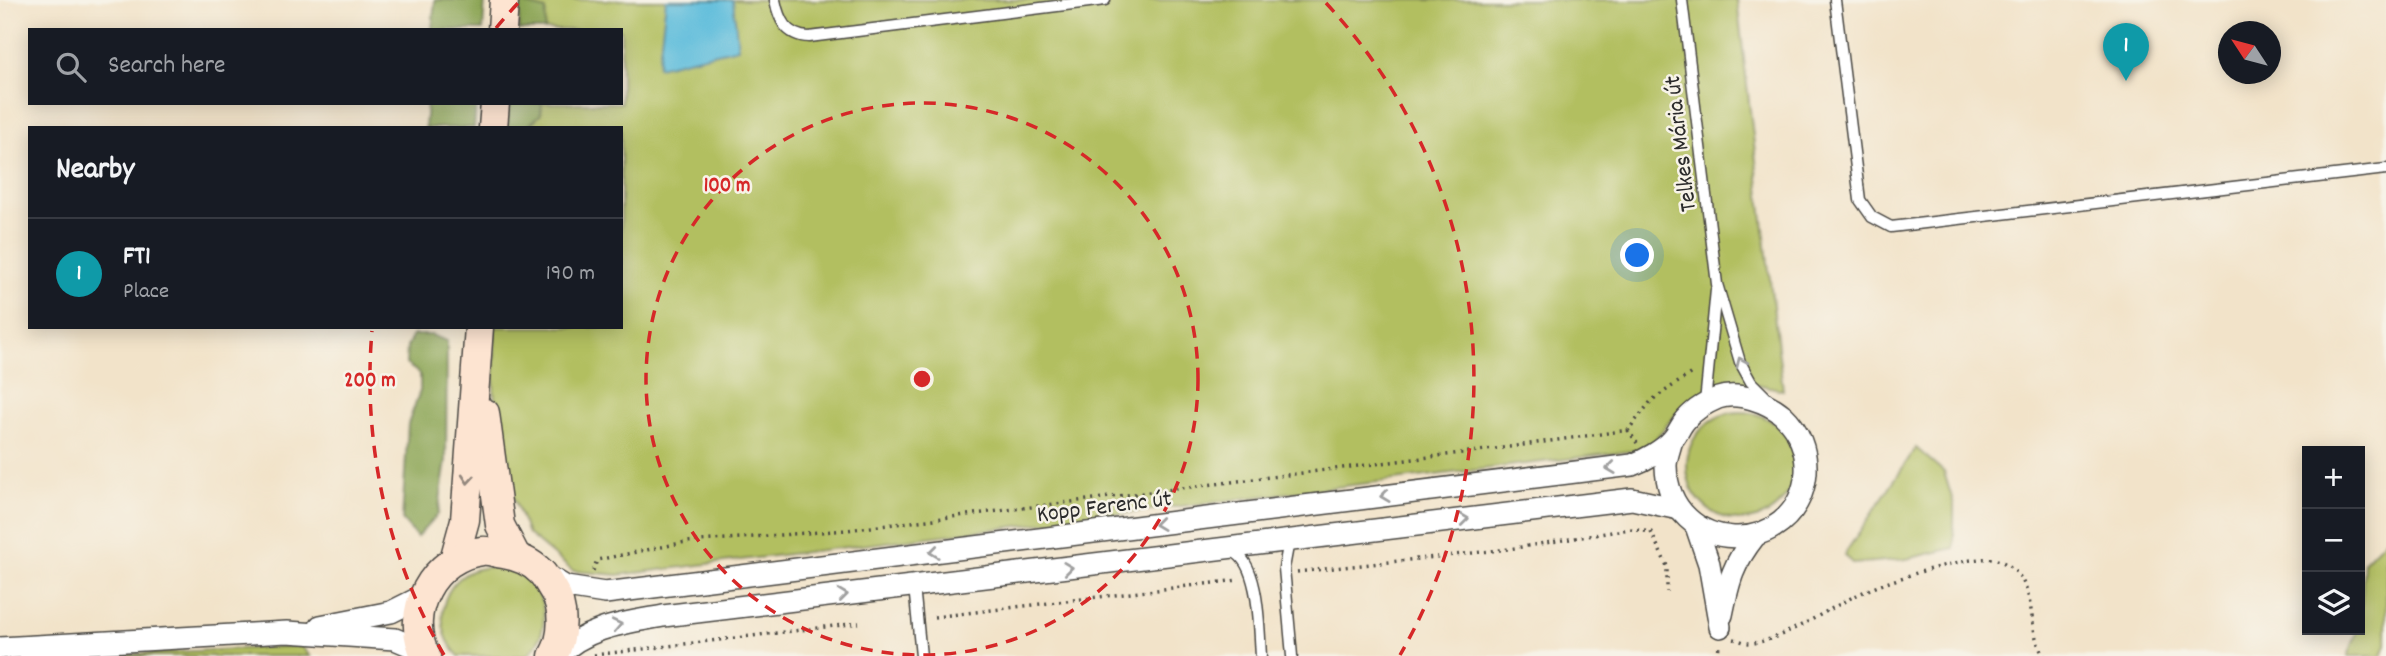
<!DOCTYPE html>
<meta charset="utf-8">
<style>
:root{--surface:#171b24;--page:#20242c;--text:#f1f3f6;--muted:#9ea1a6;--line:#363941;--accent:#1f6fb2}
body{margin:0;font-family:Dekko,sans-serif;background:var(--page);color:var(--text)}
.controls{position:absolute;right:21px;bottom:21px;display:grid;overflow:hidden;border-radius:0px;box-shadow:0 4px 18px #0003}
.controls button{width:63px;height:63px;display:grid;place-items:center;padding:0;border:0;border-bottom:2px solid var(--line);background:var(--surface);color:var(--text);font:35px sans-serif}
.compass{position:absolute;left:2218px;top:21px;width:63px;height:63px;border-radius:50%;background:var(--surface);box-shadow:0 4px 18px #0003;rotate:306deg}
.you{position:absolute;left:1638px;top:256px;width:24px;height:24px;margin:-18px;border:5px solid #fff;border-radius:50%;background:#1a73e8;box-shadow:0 0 0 10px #1a73e833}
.badge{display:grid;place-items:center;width:46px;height:46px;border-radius:50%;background:var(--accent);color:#fff;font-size:23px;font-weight:700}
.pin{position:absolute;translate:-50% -58px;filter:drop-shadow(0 2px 4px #0008)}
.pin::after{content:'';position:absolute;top:37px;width:24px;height:21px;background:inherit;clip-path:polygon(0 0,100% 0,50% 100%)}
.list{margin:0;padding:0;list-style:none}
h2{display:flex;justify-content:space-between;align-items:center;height:91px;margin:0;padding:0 28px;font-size:30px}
h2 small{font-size:23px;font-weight:400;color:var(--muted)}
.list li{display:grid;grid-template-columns:46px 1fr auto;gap:21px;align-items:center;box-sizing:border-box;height:112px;padding:0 28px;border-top:2px solid var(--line)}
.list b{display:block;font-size:26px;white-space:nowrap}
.list p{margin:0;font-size:23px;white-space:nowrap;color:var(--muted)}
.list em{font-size:23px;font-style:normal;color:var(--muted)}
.icon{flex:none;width:38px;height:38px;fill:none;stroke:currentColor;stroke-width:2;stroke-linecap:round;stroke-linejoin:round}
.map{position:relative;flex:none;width:2386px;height:656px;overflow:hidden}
.search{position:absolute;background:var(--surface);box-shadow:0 4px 18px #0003;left:28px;top:28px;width:595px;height:77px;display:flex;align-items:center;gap:18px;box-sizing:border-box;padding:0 24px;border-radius:0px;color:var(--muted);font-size:26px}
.panel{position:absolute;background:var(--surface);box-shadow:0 4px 18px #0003;left:28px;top:126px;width:595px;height:203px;border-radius:0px}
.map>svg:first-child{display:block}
.green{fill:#b2bf61;stroke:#6e7546;stroke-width:2}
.forest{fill:#8da657;stroke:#5c6841;stroke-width:2}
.water{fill:#5cbcdb;stroke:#447483;stroke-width:2}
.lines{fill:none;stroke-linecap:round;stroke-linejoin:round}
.service-casing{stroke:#494743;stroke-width:13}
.minor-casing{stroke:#494743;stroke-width:24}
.secondary-casing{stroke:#494743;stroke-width:31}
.path{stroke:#494743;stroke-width:3.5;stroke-dasharray:2 5;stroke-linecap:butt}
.service{stroke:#fff;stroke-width:10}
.minor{stroke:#fff;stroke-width:21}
.secondary{stroke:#fde4d1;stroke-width:28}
.oneway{stroke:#a0a0a0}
.oneway2{stroke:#94887e}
.ring{fill:none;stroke:#d62828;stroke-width:3.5;stroke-dasharray:12 9}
.labels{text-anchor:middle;stroke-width:5;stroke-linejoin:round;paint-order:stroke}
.street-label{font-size:24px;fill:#2b2b2b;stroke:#f7f3e8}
.centre{fill:#d62828;stroke:#f7f3e8;stroke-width:3.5}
.ring-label{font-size:21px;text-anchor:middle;font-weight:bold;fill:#d62828;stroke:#f7f3e8;stroke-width:5;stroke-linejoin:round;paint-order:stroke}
</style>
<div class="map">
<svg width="2386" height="656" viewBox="0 0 2386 656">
<rect width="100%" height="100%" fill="#f7f3e8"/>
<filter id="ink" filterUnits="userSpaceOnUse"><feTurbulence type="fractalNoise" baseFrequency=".0143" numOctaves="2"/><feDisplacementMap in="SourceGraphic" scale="14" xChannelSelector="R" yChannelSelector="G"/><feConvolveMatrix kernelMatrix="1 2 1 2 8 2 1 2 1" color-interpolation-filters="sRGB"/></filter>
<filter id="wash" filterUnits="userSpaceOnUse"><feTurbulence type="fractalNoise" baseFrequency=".00686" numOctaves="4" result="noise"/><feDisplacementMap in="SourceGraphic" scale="28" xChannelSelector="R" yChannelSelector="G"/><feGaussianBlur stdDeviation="1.57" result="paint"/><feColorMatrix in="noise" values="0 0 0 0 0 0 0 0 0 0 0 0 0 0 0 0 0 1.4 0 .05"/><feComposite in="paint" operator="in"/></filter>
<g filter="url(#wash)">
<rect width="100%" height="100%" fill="#f2e3c9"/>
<g class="green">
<path d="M521,0H1737L1783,390C1766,386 1745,381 1727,384C1693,389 1667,423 1648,449L618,575L573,571L528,534L508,484L500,449L494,390L495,327H621V128H526L541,114L542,103H621V30H545V10L521,3Z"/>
<circle cx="1741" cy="466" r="54"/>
<polygon points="1916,448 1944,472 1954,505 1954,548 1906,559 1853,564 1844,555"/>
<polygon points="2386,539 2386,644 2382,656 2348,656 2358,630 2360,630 2364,562"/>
<path d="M487,567C499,568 509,568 520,574C549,591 552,635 526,656H459C434,632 437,587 471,571C476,569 482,568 487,567Z"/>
<polygon points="301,646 310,656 92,656"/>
</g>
<g class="forest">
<polygon points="435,0 485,0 483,30 432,30"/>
<polygon points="521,3 546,10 545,30 518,30"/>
<polygon points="427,103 476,103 474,128 425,128"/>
<polygon points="510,103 542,103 541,114 526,128 507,128"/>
<polygon points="413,335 431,335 447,341 446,461 438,514 417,537 402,520 408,424 420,391 420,374 406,364 407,347"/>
</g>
<polygon class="water" points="666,0 733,0 738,48 658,67"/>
</g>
<g filter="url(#ink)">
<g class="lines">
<defs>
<g id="service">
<path d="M775,0C779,20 786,36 809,37L1105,0"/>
<polyline points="1682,0 1717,284 1740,362 1751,382 1769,400"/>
<polyline points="1835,0 1860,200 1872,217 1891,227 2386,169"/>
<polyline points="1705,403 1716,290"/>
<polyline points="1289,541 1284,568 1292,656"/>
<path d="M1232,551C1260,562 1259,630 1261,656"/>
<polyline points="914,586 921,656"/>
</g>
<g id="minor">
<polyline points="1696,526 1709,564 1720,627"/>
<path d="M543,573L566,587L605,593L1632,465C1645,460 1663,450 1672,440C1677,435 1680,427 1684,422C1692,411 1706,403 1718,398C1738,391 1768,402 1783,415C1799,430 1807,451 1806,472C1798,562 1668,557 1666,466C1666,458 1670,448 1672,440"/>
<path d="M1722,615C1729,580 1733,564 1755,536"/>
<polyline points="320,626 391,612 421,597"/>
<polyline points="0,648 287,632 395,639 423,651"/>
<path d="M558,656C586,627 625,623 663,616L1632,499L1679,509"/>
</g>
<g id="secondary">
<polyline points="502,30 504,0"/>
<polyline points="493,128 495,103"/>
<polyline points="485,413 500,525 516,556"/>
<polyline points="454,560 465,520 479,327"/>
<path d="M426,656C402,613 434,556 482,551C488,550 496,553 503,554C516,556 531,562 541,572C546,577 549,584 553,590C565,608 564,637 553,656"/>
</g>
</defs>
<use href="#service" class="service-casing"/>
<use href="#minor" class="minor-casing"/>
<use href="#secondary" class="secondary-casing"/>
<g class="path">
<polyline points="1628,430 1637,443"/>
<polyline points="593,571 597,560 686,542 847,530 1502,448 1628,430 1652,400 1693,372"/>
<polyline points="1297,572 1509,549 1630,529 1651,532 1667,566 1667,592"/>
<polyline points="934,617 1238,580"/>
<path d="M1734,639C1739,640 1745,643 1749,643C1777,644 1831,607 1857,595C1880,583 1974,552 1997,560C2002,561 2012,567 2015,571C2037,593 2027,631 2044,656"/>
<polyline points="594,655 859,623"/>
<polyline points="1718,656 1719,644"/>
</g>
<use href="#service" class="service"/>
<use href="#minor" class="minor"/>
<use href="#secondary" class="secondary"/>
</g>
<defs><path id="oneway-chevron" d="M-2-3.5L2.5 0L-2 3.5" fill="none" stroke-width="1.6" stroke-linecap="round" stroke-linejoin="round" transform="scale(1.75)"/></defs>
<g class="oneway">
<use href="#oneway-chevron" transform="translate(1741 362) rotate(-114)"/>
<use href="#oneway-chevron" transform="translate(1611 468) rotate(173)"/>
<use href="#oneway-chevron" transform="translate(1385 496) rotate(173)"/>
<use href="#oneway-chevron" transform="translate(1464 519) rotate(-7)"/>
<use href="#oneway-chevron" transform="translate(1159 524) rotate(173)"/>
<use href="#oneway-chevron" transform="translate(934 552) rotate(173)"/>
<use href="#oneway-chevron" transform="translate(1068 568) rotate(-7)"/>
<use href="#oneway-chevron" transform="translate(843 595) rotate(-7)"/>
<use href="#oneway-chevron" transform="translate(617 625) rotate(-12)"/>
</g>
<use class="oneway2" href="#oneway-chevron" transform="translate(468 479) rotate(95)"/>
</g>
<g class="ring">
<circle cx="922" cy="379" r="276"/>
<path d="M444 655A552 552 0 0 1 372 331M496 28A552 552 0 0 1 518 3M1326 3A552 552 0 0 1 1400 655"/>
</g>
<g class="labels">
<g class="street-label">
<text transform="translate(1679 144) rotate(-97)" y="8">Telkes Mária út</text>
<text transform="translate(1104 505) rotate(-7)" y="8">Kopp Ferenc út</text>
</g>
</g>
<circle cx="922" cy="379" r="10" class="centre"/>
<g class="ring-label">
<text x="727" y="191">100 m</text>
<text x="370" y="386">200 m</text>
</g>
</svg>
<div class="controls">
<button>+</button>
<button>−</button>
<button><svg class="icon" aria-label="layers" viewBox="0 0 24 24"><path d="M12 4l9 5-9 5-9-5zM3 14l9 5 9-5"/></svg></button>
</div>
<svg class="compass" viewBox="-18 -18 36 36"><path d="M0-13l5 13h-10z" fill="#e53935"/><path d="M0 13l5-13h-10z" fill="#9ea1a6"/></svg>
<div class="you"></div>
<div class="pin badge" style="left:2126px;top:81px;background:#0f9aa8">1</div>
<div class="search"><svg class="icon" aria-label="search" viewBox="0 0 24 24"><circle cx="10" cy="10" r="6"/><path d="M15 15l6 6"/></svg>Search here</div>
<section class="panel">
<h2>Nearby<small></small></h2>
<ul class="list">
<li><span class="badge" style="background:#0f9aa8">1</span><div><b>FT1</b><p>Place</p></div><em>190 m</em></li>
</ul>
</section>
</div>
